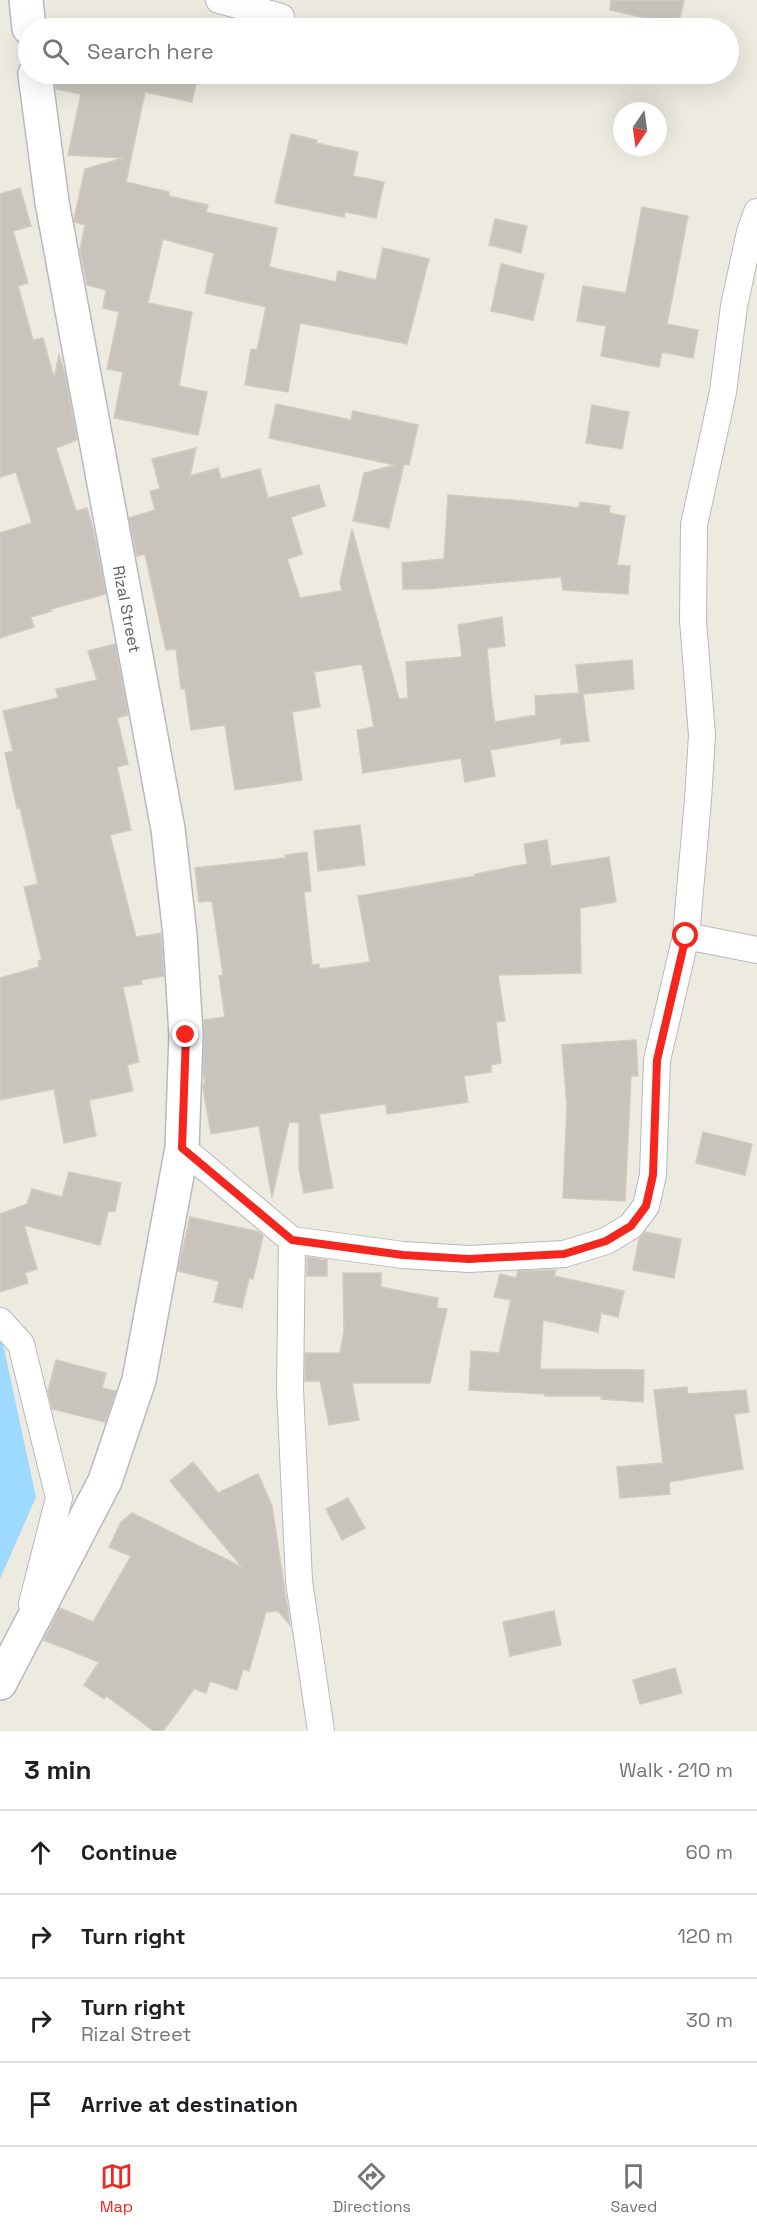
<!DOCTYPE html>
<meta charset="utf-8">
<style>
:root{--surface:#fff;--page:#f2f2f2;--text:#202124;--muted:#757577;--line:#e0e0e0;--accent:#f5261e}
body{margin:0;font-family:"Space Grotesk",sans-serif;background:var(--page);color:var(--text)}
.compass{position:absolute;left:613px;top:102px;width:54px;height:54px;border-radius:50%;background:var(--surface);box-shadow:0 6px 24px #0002;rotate:193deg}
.stop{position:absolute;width:18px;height:18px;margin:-14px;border:4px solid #f5261e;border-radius:50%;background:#fff}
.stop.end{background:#f5261e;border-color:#fff;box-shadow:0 2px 6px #0008}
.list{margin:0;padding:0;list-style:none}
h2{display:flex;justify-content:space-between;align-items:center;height:78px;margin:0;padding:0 24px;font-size:26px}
h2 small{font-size:20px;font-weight:400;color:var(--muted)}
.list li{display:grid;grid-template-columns:39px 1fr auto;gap:18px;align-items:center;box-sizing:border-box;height:84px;padding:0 24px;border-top:2px solid var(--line)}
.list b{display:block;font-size:22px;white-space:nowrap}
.list p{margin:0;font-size:20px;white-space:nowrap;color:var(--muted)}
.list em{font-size:20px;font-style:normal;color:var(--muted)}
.icon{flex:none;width:33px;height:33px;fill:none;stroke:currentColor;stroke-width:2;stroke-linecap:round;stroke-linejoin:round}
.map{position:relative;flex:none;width:757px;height:1731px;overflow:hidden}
.search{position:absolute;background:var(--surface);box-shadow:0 6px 24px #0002;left:18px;right:18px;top:18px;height:66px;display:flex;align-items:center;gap:15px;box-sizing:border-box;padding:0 21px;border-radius:33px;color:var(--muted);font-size:22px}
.sheet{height:414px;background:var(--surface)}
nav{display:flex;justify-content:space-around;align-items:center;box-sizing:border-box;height:84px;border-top:2px solid var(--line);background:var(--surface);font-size:16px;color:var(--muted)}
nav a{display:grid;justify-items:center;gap:3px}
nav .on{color:var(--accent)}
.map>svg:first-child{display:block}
.water{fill:#9ed9ff}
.building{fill:#c8c4bd;stroke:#d2cbbe;stroke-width:1.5}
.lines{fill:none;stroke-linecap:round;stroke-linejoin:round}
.street-casing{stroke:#b6b9be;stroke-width:28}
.secondary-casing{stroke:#b6bac0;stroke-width:36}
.street{stroke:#fff;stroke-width:26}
.secondary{stroke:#fff;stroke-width:33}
.route{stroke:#f5261e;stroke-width:8}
.labels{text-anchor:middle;stroke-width:4.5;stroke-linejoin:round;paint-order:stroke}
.street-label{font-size:16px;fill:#595d62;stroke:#fff}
</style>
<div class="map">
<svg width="757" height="1731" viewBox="0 0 757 1731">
<rect width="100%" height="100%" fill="#edeae0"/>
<polygon class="water" points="0,1341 3,1344 36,1497 0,1579"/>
<g class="building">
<polygon points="611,0 684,0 678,25 610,10"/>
<polygon points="54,74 198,74 192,102 145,92 126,182 169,192 169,196 208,205 206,212 277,228 269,267 336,282 338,271 376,280 383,248 429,259 407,344 300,323 288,392 245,385 251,349 257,350 266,307 205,293 214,253 163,239 148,303 192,312 179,386 207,392 198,435 114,418 123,372 107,369 119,312 103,308 106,290 87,285 80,250 85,225 75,222 74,219 85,169 123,158 68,155 81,94 56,89"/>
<polygon points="291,134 317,140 316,143 358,152 353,176 384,182 376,218 345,212 344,217 275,203"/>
<polygon points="20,188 31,226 13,231 28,283 18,286 33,340 43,338 54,378 59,355 65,374 77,440 56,448 76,511 87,508 93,529 106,594 51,609 52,611 31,617 34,627 0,638 0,533 32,523 16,472 0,477 0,194"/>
<polygon points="642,207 688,216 667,324 698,330 693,358 662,352 659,367 601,356 606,326 577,321 583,286 626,293"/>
<polygon points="495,219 527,226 521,253 489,245"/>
<polygon points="501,264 544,274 533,320 491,311"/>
<polygon points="276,404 351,420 353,411 418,425 409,465 404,464 389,528 353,521 364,473 395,465 269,438"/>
<polygon points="592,405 629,412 622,449 586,443"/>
<polygon points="196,448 190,476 218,468 221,479 260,469 268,498 319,485 325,506 291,517 302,554 287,559 300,598 342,591 340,582 352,529 399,699 408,698 406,662 462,657 458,625 502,617 505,646 487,648 491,695 495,722 536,715 535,696 579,693 576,665 632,660 634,689 583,694 589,741 561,744 561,738 490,750 495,776 465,782 461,758 363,773 357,730 374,727 362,664 314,672 320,707 292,712 302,780 235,790 225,725 191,730 185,689 181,689 176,649 166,650 145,554 137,556 129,518 155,510 150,491 160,489 152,459"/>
<polygon points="448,495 524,501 579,508 580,502 610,506 609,513 625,516 617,565 630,566 628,594 563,590 561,577 427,589 403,589 402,563 444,559"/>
<polygon points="115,644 128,715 117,718 128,764 117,767 131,830 110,835 136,937 161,933 164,976 141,980 142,984 123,987 139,1062 127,1065 133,1091 89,1100 96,1136 64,1143 54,1089 0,1100 0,978 39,967 38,961 42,960 24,887 38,884 20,808 17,808 5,753 13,751 3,711 58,698 56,689 97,680 88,651"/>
<polygon points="360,825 365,865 318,871 314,831"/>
<polygon points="547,840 551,866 609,857 616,902 580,908 581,973 498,975 505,1021 496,1022 501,1063 491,1065 491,1072 464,1076 468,1102 387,1114 386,1104 319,1114 333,1188 304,1193 299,1169 299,1123 289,1122 272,1198 259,1126 211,1134 203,1088 203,1084 205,1084 203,1073 204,1020 225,1017 219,976 223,975 212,901 199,902 195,868 286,858 285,855 307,852 311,891 304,892 312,965 319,964 320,969 370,962 358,896 475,876 475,874 527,864 524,844"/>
<polygon points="636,1040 638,1076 631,1076 625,1201 563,1198 567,1106 562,1045"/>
<polygon points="703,1132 752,1144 745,1175 696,1163"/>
<polygon points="69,1172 121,1183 115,1211 108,1212 100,1245 24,1225 37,1269 25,1273 28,1283 0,1292 0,1214 27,1204 32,1189 62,1197"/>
<polygon points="190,1217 259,1232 263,1236 253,1279 249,1278 242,1308 214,1302 219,1281 178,1271"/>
<polygon points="645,1232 681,1239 674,1278 633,1270 639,1239"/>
<polygon points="307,1257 327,1260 327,1276 307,1276"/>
<polygon points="552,1270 556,1270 554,1276 624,1291 618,1317 601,1313 598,1332 543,1320 540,1369 644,1370 643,1402 601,1399 602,1396 545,1396 545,1394 469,1390 471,1351 499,1353 511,1300 494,1297 500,1274 516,1278 518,1271"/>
<polygon points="343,1273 381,1273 381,1287 438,1298 437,1308 447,1309 430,1383 352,1383 359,1420 329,1425 320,1381 305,1381 305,1353 340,1353 344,1331"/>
<polygon points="56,1360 106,1373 102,1388 116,1391 105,1422 52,1409 48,1391"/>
<polygon points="687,1387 688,1394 746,1390 749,1412 734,1414 743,1469 669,1482 670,1494 620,1498 617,1467 663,1463 654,1390"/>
<polygon points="193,1462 218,1493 258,1474 272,1506 290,1625 278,1611 266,1612 249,1671 243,1669 237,1690 210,1681 206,1693 194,1689 163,1731 154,1731 106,1696 104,1699 84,1685 99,1662 44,1640 60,1608 93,1622 131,1556 109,1547 121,1522 132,1513 242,1567 170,1481"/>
<polygon points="348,1498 365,1528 342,1540 326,1509"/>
<polygon points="554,1611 561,1645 510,1656 503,1622"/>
<polygon points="675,1668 682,1693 640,1704 633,1680"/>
</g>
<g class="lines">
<defs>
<g id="street">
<polyline points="219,0 281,17"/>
<polyline points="686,936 757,950"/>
<polyline points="182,1148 292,1240 403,1255 469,1259 564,1254 606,1241 631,1226 646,1206 653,1175 657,1060 686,936 698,800 702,735 693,620 694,525 723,392 734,306 750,232 757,212"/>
<polyline points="292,1240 290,1389 299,1581 321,1731"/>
<polyline points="0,1321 21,1344 59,1498 32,1604"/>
</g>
<g id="secondary">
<polyline points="26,0 29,28"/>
<polyline points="0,1683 105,1481 139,1380 182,1148 186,1035 180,935 168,829 52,202 35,74"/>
</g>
</defs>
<use href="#street" class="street-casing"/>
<use href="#secondary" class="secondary-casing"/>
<use href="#street" class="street"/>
<use href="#secondary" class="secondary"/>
</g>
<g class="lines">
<polyline class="route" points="186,1035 182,1148 292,1240 403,1255 469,1259 564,1254 606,1241 631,1226 646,1206 653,1175 657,1060 686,936"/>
</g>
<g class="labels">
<g class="street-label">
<text transform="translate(127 609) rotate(79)" y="6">Rizal Street</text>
</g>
</g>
</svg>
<svg class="compass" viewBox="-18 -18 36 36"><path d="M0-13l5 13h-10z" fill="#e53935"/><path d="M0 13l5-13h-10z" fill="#757577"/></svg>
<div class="stop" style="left:686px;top:936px"></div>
<div class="stop end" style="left:186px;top:1035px"></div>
<div class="search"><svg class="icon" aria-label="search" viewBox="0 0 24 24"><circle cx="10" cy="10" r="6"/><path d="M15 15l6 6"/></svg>Search here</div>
</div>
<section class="sheet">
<h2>3 min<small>Walk · 210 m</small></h2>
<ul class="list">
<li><svg class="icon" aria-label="ahead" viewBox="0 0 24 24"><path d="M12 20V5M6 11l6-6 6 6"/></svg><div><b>Continue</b></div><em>60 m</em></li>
<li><svg class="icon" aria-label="right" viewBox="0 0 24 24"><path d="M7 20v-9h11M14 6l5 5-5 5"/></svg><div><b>Turn right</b></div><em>120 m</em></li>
<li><svg class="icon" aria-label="right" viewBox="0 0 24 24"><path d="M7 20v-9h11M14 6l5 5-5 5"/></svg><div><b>Turn right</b><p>Rizal Street</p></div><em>30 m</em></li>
<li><svg class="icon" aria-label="arrive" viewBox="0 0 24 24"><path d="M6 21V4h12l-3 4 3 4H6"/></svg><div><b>Arrive at destination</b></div></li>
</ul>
</section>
<nav>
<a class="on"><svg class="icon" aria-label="map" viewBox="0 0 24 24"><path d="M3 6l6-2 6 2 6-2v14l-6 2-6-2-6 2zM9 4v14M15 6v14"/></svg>Map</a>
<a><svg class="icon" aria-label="directions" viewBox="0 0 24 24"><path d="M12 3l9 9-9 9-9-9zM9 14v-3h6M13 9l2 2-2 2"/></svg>Directions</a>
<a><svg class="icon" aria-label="saved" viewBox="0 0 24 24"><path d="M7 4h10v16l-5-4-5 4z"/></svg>Saved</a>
</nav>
